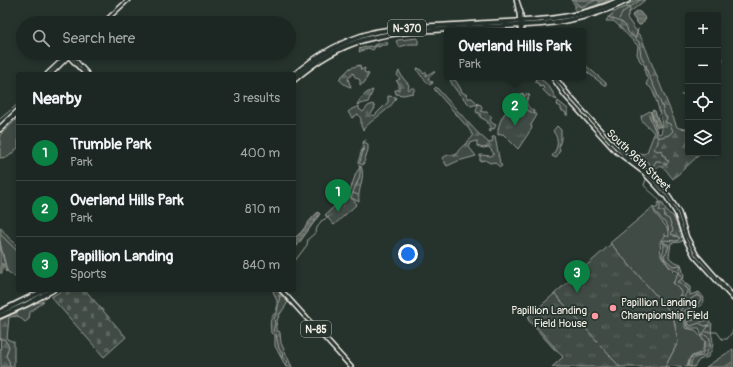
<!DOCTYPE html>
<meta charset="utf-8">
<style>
:root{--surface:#1c2622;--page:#29322f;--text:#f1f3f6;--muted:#a0a5a5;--line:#3a4340;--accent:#0b8043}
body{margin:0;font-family:Pangolin,sans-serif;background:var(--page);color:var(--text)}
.controls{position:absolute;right:12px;top:12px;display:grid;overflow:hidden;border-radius:4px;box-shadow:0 2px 6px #0003}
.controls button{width:36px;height:36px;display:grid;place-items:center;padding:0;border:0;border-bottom:1px solid var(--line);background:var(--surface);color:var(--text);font:20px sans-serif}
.you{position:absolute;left:408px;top:254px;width:14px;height:14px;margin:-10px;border:3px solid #fff;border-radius:50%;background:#1a73e8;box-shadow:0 0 0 6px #1a73e833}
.badge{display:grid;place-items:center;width:26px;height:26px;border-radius:50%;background:var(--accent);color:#fff;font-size:13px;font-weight:700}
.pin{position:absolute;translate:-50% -33px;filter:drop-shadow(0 1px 2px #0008)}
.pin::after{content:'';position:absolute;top:21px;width:14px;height:12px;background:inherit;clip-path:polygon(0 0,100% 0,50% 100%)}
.popup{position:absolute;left:444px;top:28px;width:142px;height:52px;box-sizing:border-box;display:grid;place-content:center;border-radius:4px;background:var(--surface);filter:drop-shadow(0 1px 3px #0005);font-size:13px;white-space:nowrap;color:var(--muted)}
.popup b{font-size:15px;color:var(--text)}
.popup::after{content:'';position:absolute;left:50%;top:100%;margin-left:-8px;border:8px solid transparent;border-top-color:var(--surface)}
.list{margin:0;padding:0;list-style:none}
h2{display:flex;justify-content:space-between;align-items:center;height:52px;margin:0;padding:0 16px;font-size:17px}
h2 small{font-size:13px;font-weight:400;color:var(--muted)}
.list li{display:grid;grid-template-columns:26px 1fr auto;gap:12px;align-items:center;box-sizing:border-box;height:56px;padding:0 16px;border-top:1px solid var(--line)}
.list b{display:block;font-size:15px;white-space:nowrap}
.list p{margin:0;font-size:13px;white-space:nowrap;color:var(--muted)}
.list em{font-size:13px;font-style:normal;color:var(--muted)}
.icon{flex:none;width:22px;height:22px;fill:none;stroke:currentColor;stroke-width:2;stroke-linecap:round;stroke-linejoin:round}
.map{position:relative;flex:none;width:733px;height:367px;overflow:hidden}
.search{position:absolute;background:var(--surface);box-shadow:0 2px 6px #0003;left:16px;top:16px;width:280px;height:44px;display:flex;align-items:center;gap:10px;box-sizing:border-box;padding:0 14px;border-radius:22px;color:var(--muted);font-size:15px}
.panel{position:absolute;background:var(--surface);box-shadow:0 2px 6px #0003;left:16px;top:72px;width:280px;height:220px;border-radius:4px}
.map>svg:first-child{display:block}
.grass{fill:#414b45;stroke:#9a9e96}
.forest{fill:url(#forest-firs);stroke:#9a9e96}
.cemetery{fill:url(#cemetery-stones);stroke:#9a9e96}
.park{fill:url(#park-tufts);stroke:#9a9e96}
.water{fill:url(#water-rules);stroke:#9fa39b}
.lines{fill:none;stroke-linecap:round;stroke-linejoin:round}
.stream{stroke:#9fa39b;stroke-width:1}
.river{stroke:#676f68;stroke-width:2.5}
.secondary-casing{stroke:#f4f1e8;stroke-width:5.5}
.primary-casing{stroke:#f4f1e8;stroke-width:6}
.highway-casing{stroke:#f4f1e8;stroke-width:7}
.secondary{stroke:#26332d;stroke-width:2.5}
.primary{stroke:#26332d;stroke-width:3}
.highway{stroke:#26332d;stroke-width:4}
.poi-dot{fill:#ff9aa2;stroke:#26332d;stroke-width:1.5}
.labels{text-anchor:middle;stroke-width:3.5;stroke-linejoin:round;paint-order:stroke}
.shield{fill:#26332d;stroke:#b6b8b0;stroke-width:1}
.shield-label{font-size:10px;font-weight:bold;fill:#f4f1e8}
.street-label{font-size:11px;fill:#f4f1e8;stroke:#26332d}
.poi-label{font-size:11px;fill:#f4f1e8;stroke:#26332d;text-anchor:start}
</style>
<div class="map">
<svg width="733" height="367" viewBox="0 0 733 367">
<defs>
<pattern id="forest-firs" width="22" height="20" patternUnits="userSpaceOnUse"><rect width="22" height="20" fill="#414b45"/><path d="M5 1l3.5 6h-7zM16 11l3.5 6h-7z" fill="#5d6560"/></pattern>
<pattern id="cemetery-stones" width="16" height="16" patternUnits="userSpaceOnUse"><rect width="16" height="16" fill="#414b45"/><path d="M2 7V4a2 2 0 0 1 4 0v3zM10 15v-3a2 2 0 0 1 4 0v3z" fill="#5d6560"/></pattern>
<pattern id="park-tufts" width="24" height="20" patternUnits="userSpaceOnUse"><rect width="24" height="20" fill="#414b45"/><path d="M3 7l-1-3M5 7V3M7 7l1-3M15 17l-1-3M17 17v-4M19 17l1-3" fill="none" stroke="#5d6560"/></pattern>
<pattern id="water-rules" width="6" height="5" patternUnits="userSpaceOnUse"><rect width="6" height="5" fill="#676f68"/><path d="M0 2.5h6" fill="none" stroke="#565a55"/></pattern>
</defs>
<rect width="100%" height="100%" fill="#26332d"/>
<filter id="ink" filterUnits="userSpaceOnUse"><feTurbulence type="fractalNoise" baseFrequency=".025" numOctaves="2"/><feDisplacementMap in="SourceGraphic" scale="8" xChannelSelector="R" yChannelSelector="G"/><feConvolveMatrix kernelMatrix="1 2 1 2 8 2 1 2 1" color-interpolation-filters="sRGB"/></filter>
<g filter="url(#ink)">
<g class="grass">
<polygon points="636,0 645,0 629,13 629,9 626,6"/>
<polygon points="18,118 18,148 8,157 0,158 0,135"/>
<polygon points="653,207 655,213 668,229 660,242 661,256 670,268 675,273 677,276 673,283 679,288 681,293 680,298 684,303 680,311 685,318 685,328 695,330 705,342 702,352 690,357 687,367 677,366 665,367 678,342 673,315 610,243"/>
<polygon points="0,234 18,252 18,279 7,271 0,242"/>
<polygon points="530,318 564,357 554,349 529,321 528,319"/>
<polygon points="733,349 733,367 706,367"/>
</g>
<g class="forest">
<polygon points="571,0 609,0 587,9 575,12 575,5"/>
<path d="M626,7L629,8L630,10L627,18L642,39L677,127L679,128L688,129V153H698V156L673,179C665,170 663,161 651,171L649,170L650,164L642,158L639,153L644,154L647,152L654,134C651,126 641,125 641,116L650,111L657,132L659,134L661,133C665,126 655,94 651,88C650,87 647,85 646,84L648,80L645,73V66L640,61L637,54L638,46L616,23L613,21H606C609,14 619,9 626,7Z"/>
<polygon points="384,42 388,43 387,45 382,45 379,47 376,46 373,50 368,48 359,52 360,49 359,49 369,46 373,47 374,45"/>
<polygon points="584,64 606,83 606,85 604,85 583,69"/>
<path d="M360,65L361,70L365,68L364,72L369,74L364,83L360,85V80L355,77L353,73L348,79L351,87C346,86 342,83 339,79L350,68Z"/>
<path d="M417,68L420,69L424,74L426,72L427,73L426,76L432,72H435L428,78L431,83L432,81L433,83L430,85C426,81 418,74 417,68Z"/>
<polygon points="399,71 403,78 409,85 408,89 408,90 412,88 415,88 413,93 403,95 396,94 395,90 399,90 399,83 396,81 400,79 397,75"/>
<path d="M536,78C547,80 552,91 557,100L549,96L543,90L544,88L542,86L539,87V84L535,82Z"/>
<path d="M451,79L456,81C458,85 460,87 462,92L467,95V98H472L478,104L471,106C463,98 455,91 450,80Z"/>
<path d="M436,87L477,132L489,143L493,141L492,137H495L500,163L502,166L500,167L494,162L490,163L485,160L480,161V155L491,156L494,154L489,147L483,148L477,146V141L472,142L469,145V147L476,156L458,161L447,166L442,158L448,155H456C459,147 468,143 473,136L469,129L434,89Z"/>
<path d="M373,90L368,102L357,105C360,98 366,92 373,90Z"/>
<path d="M523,93L524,97L527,93L530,96C523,101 528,108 534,111L535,114L529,113L525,109H524L523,111L516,108L523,107L519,102L522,98L516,97Z"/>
<path d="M388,96L396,97C393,109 371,119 363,130L361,126V119L358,114L352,118L348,112L352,109L359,106V109L363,112L368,106L373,104L375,108L371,114L374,116L388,102Z"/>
<polygon points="558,101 568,109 568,115 566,115 566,113 561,110 561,107 557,105"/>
<polygon points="478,104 481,105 482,107 481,111 483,112 487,112 492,117 490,120 492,123 496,125 494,129 491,128 491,132 488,131 490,128 487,121 480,117 480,113 477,113 476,111"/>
<path d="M557,126L561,130V139L559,147L560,150L556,158L552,156C558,148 560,140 553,131Z"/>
<polygon points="364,142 368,144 368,150 363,165 358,163"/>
<path d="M361,166C366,177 357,190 359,202L350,197L341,206L336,204L350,191L356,173Z"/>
<path d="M662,202L667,212L673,216L684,240L680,242L671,243L669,257L673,261L681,264L684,275L683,282L690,287V295L699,292L704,298L702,305L694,309L693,311C693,313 700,321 701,322L708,320L712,324C709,339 718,340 708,357L699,360L694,367H688L690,358L703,353L706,342L702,337L699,328H689L686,325V318L681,313L685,303L682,298C682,288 681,290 674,284V281L679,276L678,272L669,266L662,256L664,247L661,241L666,235L669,237L668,226L653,209L658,207V203Z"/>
<path d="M0,227C3,230 6,235 9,238C14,243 18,243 18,252L1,235Z"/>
<polygon points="0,241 0,247 7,271 6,272 2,263 2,273 0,273"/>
<path d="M274,290H277L288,302C282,312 275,318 276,331H279L280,333L281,343L292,367H286L275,346V335L271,333C270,324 269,317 277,311V301L273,291Z"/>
<polygon points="44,301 30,312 29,319 25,322 18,316 9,317 7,339 14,342 14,367 1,367 0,320 36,303"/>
</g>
<polygon class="cemetery" points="63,290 85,290 126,337 104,357 51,297"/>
<g class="park">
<polygon points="573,0 596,0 581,7"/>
<polygon points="418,38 418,44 410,44 399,47 396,41 398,40"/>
<path d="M512,103L524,111L525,109L537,115L531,125L532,128L518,149L503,134L498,135C497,122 505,113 512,103Z"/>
<polygon points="348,194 357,204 334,225 325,215"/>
<polygon points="611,244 673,315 678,342 665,367 552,367 563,357 528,317"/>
</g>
<g class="water">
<polygon points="637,11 640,12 646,19 641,25 639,25 632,16 633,14"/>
<polygon points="653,110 655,111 661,127 657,127 651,112"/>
<path d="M318,212L320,214L294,250V238C305,231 308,220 318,212Z"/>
</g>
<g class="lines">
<g class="stream">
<polyline points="597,0 599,2 603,0"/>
<polyline points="608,17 623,23 627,28 628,32 639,42 641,56 644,61"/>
<polyline points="619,19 623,12 640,0"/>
<polyline points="635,40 638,29"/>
<polyline points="646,65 648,74 656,91 663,109 664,114 667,118 665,122 670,124 673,131 669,135 658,138"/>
<polyline points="718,66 721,64 723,59"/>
<polyline points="681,95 683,94 688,89"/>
<polyline points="0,119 18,104"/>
<polyline points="360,162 364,148 363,142 366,140"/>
<path d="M649,174C651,169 654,165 656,161H660L666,165L669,161L666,160L665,156L662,155V150L658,151L653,149L658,143V138L649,115"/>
<path d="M647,177L644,185C650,194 665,198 659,211H664L665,217L669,219L673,230L671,234L680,238L677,241L664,240L663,243L669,245L667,252L664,255L665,259L673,266L681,265V267L679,272L682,276L681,280L677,282L688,289V292L684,297L685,300L688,301L697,295L702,298L697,305L684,311L686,314L696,318L694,320L689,321L687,323L691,326L699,323L705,326L709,325L703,334L710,338V347L707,350V353L705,356C697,356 689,358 691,367"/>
<polyline points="353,193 358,195"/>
<path d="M351,199C353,188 364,176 359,165"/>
<polyline points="294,262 307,245 308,239 315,233 317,228 321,221 329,217"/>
<polyline points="555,294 597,341"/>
<polyline points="274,332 273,330 275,324 274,318 277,312 280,295"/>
<polyline points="706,332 717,332 722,339 727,339 731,334 733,330"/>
<polyline points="276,334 279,349 283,354 282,357 288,362 285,364 286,367"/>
<polyline points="0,339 4,339 9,346 6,356 9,361 10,367"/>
<polyline points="600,345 620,367"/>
</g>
<polyline class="river" points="725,367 733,362"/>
<defs>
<g id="secondary">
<polyline points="516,0 519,15 520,31"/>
<polyline points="517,0 521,12 522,31"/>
<polyline points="103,23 128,0"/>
<polyline points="70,54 88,74"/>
<polyline points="69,57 85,74"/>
<polyline points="47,74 64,58 71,53"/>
<polyline points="51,74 70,55"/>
<polyline points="552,77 565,96 614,150 643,172 666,197 676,213 685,239 694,256 733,299"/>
<polyline points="555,77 569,95 613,144 628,158 645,171 668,195 679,212 687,237 697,255 733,296"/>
<polyline points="0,127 18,110"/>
<polyline points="0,130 18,113"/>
</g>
<polyline id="primary" points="281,290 351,367"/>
<g id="highway">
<path d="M294,75C316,56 342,41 371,33C392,28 413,27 434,26C458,25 483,23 507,22C546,20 584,17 620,0"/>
<path d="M294,80C345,35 384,33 450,29C480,27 511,26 541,24C572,21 601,14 628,0"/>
<polyline points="0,312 45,290"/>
<polyline points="0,316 27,304 53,290"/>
</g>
</defs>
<use href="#secondary" class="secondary-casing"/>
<use href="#primary" class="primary-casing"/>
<use href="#highway" class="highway-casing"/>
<use href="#secondary" class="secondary"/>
<use href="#primary" class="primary"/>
<use href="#highway" class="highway"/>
</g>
</g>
<g class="poi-dot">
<circle cx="613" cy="308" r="4"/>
<circle cx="595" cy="316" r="4"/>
</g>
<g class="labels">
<g class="shield">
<rect x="388" y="20" width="38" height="16" rx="3"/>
<rect x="301" y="321" width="30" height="16" rx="3"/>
</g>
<g class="shield-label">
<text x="407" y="32">N-370</text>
<text x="316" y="333">N-85</text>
</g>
<g class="street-label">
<text transform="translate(639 160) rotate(44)" y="4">South 96th Street</text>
</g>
<g class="poi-label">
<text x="621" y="306">Papillion Landing<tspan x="621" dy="13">Championship Field</tspan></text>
<text x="587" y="314" text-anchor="end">Papillion Landing<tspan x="587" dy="13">Field House</tspan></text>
</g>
</g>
</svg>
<div class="controls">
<button>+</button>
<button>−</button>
<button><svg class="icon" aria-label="locate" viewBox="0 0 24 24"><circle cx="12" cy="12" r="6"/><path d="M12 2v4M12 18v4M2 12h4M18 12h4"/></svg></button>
<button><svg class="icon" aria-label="layers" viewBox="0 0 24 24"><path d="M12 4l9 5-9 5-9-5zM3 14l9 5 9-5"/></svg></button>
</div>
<div class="you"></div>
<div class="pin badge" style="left:338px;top:212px">1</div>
<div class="pin badge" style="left:515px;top:126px">2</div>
<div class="popup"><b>Overland Hills Park</b>Park</div>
<div class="pin badge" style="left:577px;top:293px">3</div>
<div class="search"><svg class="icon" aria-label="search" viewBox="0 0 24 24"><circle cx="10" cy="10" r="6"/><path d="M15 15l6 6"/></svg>Search here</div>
<section class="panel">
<h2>Nearby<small>3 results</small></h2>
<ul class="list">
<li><span class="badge">1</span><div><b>Trumble Park</b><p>Park</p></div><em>400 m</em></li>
<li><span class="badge">2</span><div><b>Overland Hills Park</b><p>Park</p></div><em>810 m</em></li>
<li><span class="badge">3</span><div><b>Papillion Landing</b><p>Sports</p></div><em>840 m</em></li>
</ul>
</section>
</div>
